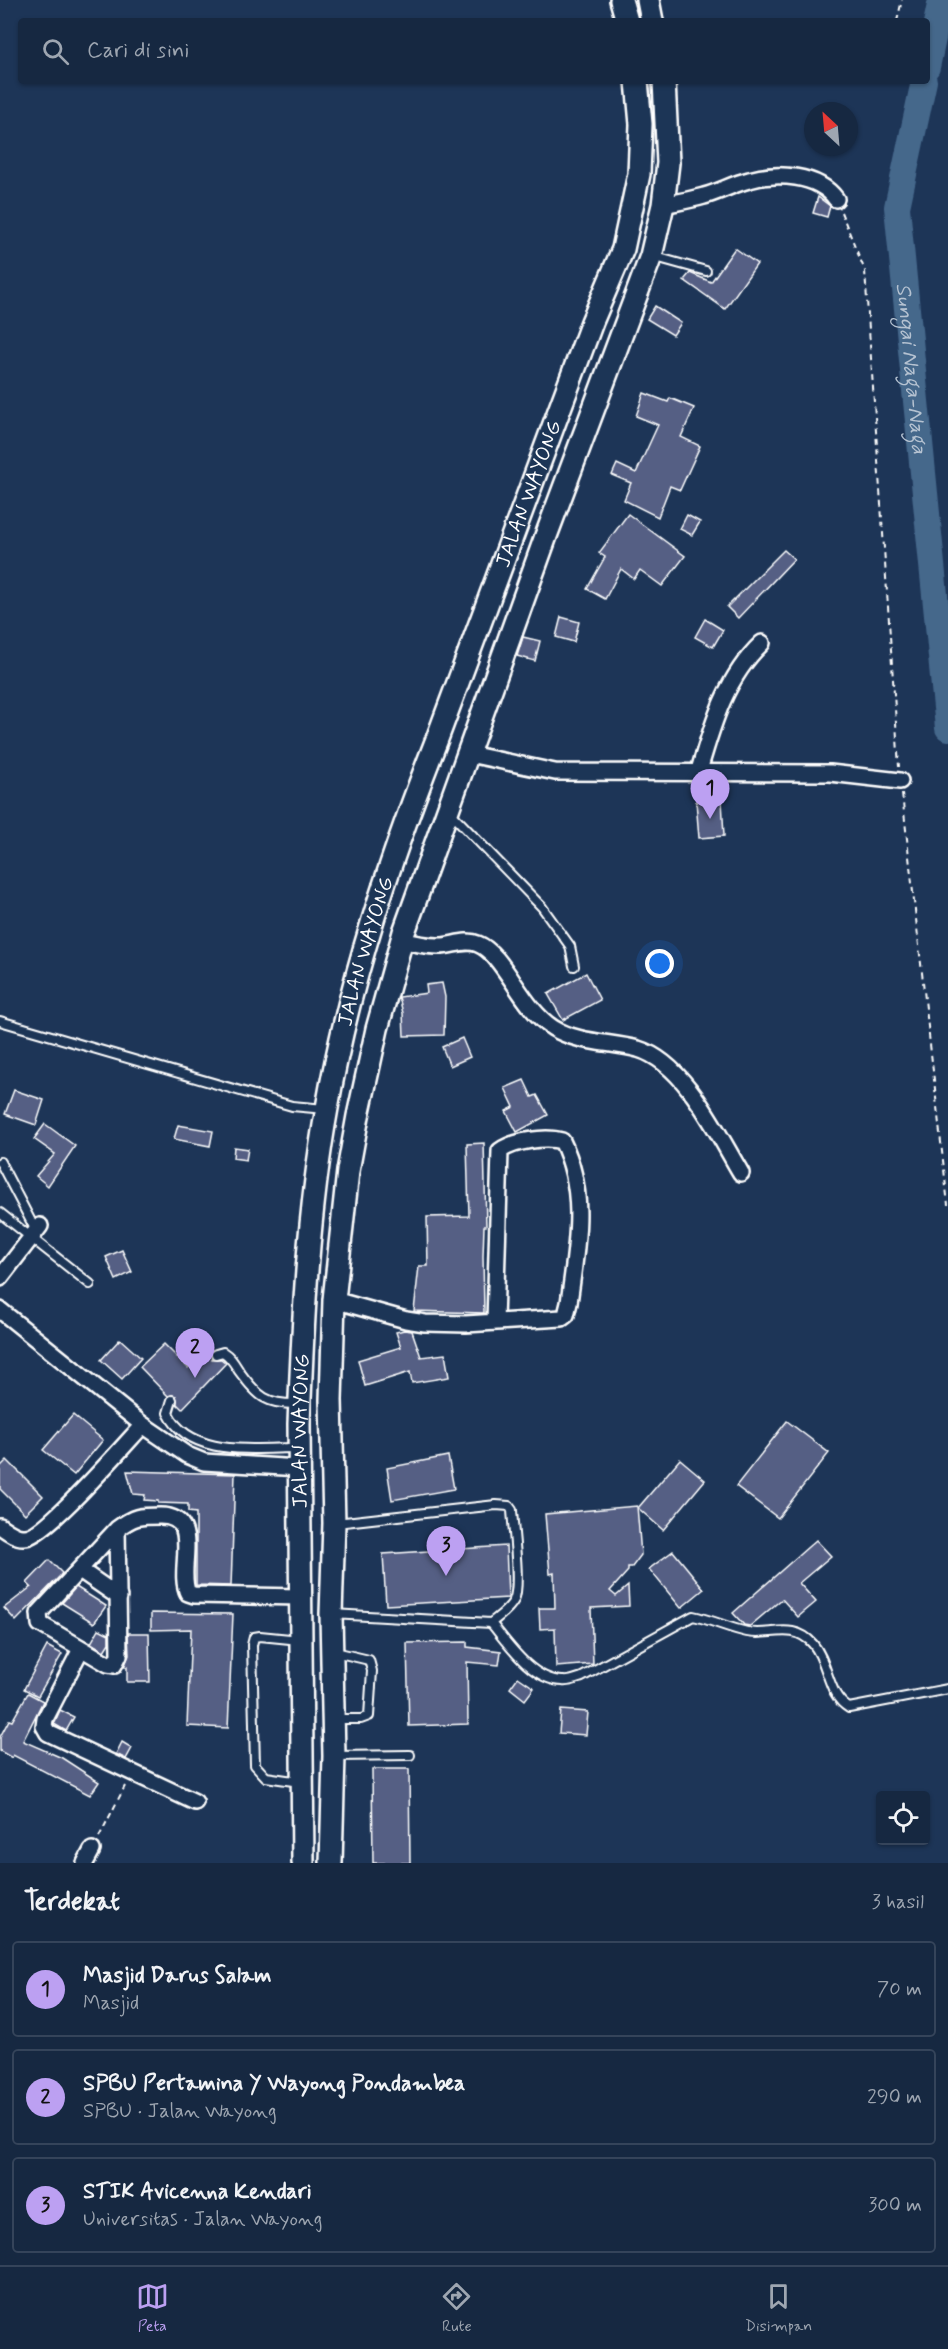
<!DOCTYPE html>
<html lang="id">
<meta charset="utf-8">
<style>
:root{--surface:#162841;--page:#1f3048;--text:#f1f3f6;--muted:#9ea6b1;--line:#35445a;--accent:#bca0f2}
body{margin:0;font-family:Mynerve,sans-serif;background:var(--page);color:var(--text)}
.controls{position:absolute;right:18px;bottom:18px;display:grid;overflow:hidden;border-radius:6px;box-shadow:0 2px 4px #0004}
.controls button{width:54px;height:54px;display:grid;place-items:center;padding:0;border:0;border-bottom:2px solid var(--line);background:var(--surface);color:var(--text);font:30px sans-serif}
.compass{position:absolute;left:804px;top:102px;width:54px;height:54px;border-radius:50%;background:var(--surface);box-shadow:0 2px 4px #0004;rotate:334deg}
.you{position:absolute;left:660px;top:964px;width:21px;height:21px;margin:-15px;border:4px solid #fff;border-radius:50%;background:#1a73e8;box-shadow:0 0 0 9px #1a73e833}
.badge{display:grid;place-items:center;width:39px;height:39px;border-radius:50%;background:var(--accent);color:#111;font-size:20px;font-weight:700}
.pin{position:absolute;translate:-50% -50px;filter:drop-shadow(0 2px 3px #0008)}
.pin::after{content:'';position:absolute;top:32px;width:21px;height:18px;background:inherit;clip-path:polygon(0 0,100% 0,50% 100%)}
.list{margin:0;padding:0;list-style:none}
h2{display:flex;justify-content:space-between;align-items:center;height:78px;margin:0;padding:0 24px;font-size:26px}
h2 small{font-size:20px;font-weight:400;color:var(--muted)}
.list li{display:grid;grid-template-columns:39px 1fr auto;gap:18px;align-items:center;box-sizing:border-box;height:96px;margin:0 12px 12px;padding:0 12px;border:2px solid var(--line);border-radius:6px}
.list b{display:block;font-size:22px;white-space:nowrap}
.list p{margin:0;font-size:20px;white-space:nowrap;color:var(--muted)}
.list em{font-size:20px;font-style:normal;color:var(--muted)}
.icon{flex:none;width:33px;height:33px;fill:none;stroke:currentColor;stroke-width:2;stroke-linecap:round;stroke-linejoin:round}
.map{position:relative;flex:none;width:948px;height:1863px;overflow:hidden}
.search{position:absolute;background:var(--surface);box-shadow:0 2px 4px #0004;left:18px;right:18px;top:18px;height:66px;display:flex;align-items:center;gap:15px;box-sizing:border-box;padding:0 21px;border-radius:6px;color:var(--muted);font-size:22px}
.sheet{height:402px;background:var(--surface)}
nav{display:flex;justify-content:space-around;align-items:center;box-sizing:border-box;height:84px;border-top:2px solid var(--line);background:var(--surface);font-size:16px;color:var(--muted)}
nav a{display:grid;justify-items:center;gap:3px}
nav .on{color:var(--accent)}
.map>svg:first-child{display:block}
.lines{fill:none;stroke-linecap:round;stroke-linejoin:round}
.river{stroke:#45678b;stroke-width:26}
.building{fill:#545e84;stroke:#fff;stroke-width:1.5}
.lane-casing{stroke:#fff;stroke-width:12}
.street-casing{stroke:#fff;stroke-width:20}
.secondary-casing{stroke:#fff;stroke-width:26}
.path{stroke:#fff;stroke-width:2;stroke-dasharray:6 4.5;stroke-linecap:butt}
.lane{stroke:#1d3557;stroke-width:8}
.street{stroke:#1d3557;stroke-width:15}
.secondary{stroke:#1d3557;stroke-width:21}
.labels{text-anchor:middle;stroke-width:6;stroke-linejoin:round;paint-order:stroke}
.street-label{font-size:21px;fill:#fff;stroke:#1d3557}
.water-label{font-size:22px;font-style:italic;fill:#b5c2d1;stroke:#1d3557}
</style>
<div class="map">
<svg width="948" height="1863" viewBox="0 0 948 1863">
<rect width="100%" height="100%" fill="#1d3557"/>
<filter id="ink" filterUnits="userSpaceOnUse"><feTurbulence type="fractalNoise" baseFrequency=".0167" numOctaves="2"/><feDisplacementMap in="SourceGraphic" scale="12" xChannelSelector="R" yChannelSelector="G"/><feConvolveMatrix kernelMatrix="1 2 1 2 8 2 1 2 1" color-interpolation-filters="sRGB"/></filter>
<g filter="url(#ink)">
<g class="lines">
<g class="river">
<polyline points="927,67 941,0"/>
<path id="s1" d="M924,81L897,207L948,728"/>
</g>
</g>
<g class="building">
<polygon points="818,197 830,206 827,217 813,213"/>
<polygon points="735,248 757,264 725,309 684,280 690,273 711,282"/>
<polygon points="655,306 681,323 673,335 647,319"/>
<polygon points="644,393 668,402 670,398 694,408 681,437 700,446 680,490 670,486 658,517 624,500 631,483 612,475 617,464 636,473 658,425 636,416"/>
<polygon points="628,514 685,556 662,586 640,570 634,579 621,569 605,599 587,589 605,557 599,553"/>
<polygon points="687,515 700,522 692,535 680,529"/>
<polygon points="784,550 794,559 738,618 727,607"/>
<polygon points="561,617 579,622 574,642 556,637"/>
<polygon points="705,619 723,630 713,647 695,637"/>
<polygon points="523,637 540,641 535,661 517,656"/>
<polygon points="722,800 724,836 699,838 696,801"/>
<polygon points="586,973 600,1000 563,1020 548,994"/>
<polygon points="442,983 445,997 444,1035 404,1036 403,1013 399,997 427,993 426,985"/>
<polygon points="462,1038 470,1057 450,1066 442,1047"/>
<polygon points="524,1080 532,1097 537,1095 548,1115 517,1132 506,1111 514,1107 505,1088"/>
<polygon points="14,1090 44,1100 36,1125 5,1114"/>
<polygon points="45,1124 75,1146 48,1186 36,1176 55,1154 34,1139"/>
<polygon points="178,1125 213,1131 210,1146 174,1139"/>
<polygon points="484,1143 486,1226 484,1226 483,1256 484,1313 414,1311 419,1266 428,1266 427,1217 469,1216 467,1144"/>
<polygon points="234,1147 248,1149 246,1160 233,1158"/>
<polygon points="122,1250 132,1272 116,1280 106,1257"/>
<polygon points="404,1330 412,1331 421,1357 445,1354 449,1377 412,1383 410,1372 365,1386 358,1360 401,1347 396,1332"/>
<polygon points="120,1339 141,1358 122,1379 101,1360"/>
<polygon points="164,1344 188,1368 208,1346 212,1350 212,1359 221,1359 226,1363 182,1409 177,1404 176,1396 168,1396 140,1367"/>
<polygon points="73,1415 103,1440 74,1475 43,1450"/>
<polygon points="787,1421 829,1453 778,1518 736,1486"/>
<polygon points="448,1456 454,1489 392,1500 387,1468"/>
<polygon points="680,1459 705,1480 663,1530 638,1508"/>
<polygon points="7,1460 43,1496 25,1514 0,1489 0,1467"/>
<polygon points="127,1471 235,1474 231,1586 196,1585 196,1513 188,1512 188,1504 158,1503 158,1501 144,1500 145,1495 133,1494"/>
<polygon points="637,1506 641,1555 632,1567 628,1567 628,1571 610,1591 616,1596 628,1586 629,1606 591,1608 593,1664 556,1667 555,1628 540,1629 539,1608 555,1608 554,1573 550,1574 545,1514"/>
<polygon points="816,1540 831,1556 799,1583 816,1602 798,1617 782,1599 750,1626 744,1625 733,1613"/>
<polygon points="506,1546 508,1598 386,1605 383,1554"/>
<polygon points="673,1551 704,1589 681,1608 649,1569"/>
<polygon points="49,1560 62,1573 60,1576 16,1621 4,1608 31,1587 27,1583"/>
<polygon points="76,1587 106,1606 94,1623 62,1603"/>
<polygon points="151,1613 233,1614 228,1728 187,1726 191,1629 151,1630"/>
<polygon points="99,1629 109,1634 109,1643 104,1651 91,1643"/>
<polygon points="128,1633 149,1633 150,1682 127,1682 127,1667 124,1667 129,1655"/>
<polygon points="467,1642 467,1647 501,1651 499,1665 467,1662 468,1724 409,1726 407,1643"/>
<polygon points="47,1646 62,1654 38,1696 24,1689"/>
<polygon points="518,1677 534,1688 525,1700 510,1688"/>
<polygon points="28,1693 43,1701 23,1741 62,1758 99,1782 90,1795 13,1755 12,1758 0,1751 0,1737 9,1720 12,1721"/>
<polygon points="60,1710 74,1717 66,1731 54,1724"/>
<polygon points="561,1710 588,1712 586,1735 559,1733"/>
<polygon points="122,1742 132,1748 126,1759 116,1754"/>
<polygon points="372,1769 409,1769 410,1863 373,1863"/>
</g>
<g class="lines">
<defs>
<g id="lane">
<polyline points="652,256 706,271"/>
<polyline points="449,811 542,907 570,946 574,966"/>
<polyline points="0,1021 292,1106 325,1109"/>
<polyline points="0,1162 36,1231"/>
<polyline points="0,1213 90,1284"/>
<path d="M216,1354L223,1352C231,1357 234,1363 239,1371C258,1397 267,1405 299,1404"/>
<path d="M172,1400L168,1413C190,1458 255,1448 297,1448"/>
<path d="M332,1614L491,1623C499,1616 509,1610 514,1600C521,1585 513,1529 512,1510L509,1506L496,1505L336,1523"/>
<path d="M491,1623C508,1644 533,1681 563,1681C569,1682 576,1679 582,1677L693,1616C712,1620 729,1628 747,1632C769,1637 793,1621 813,1644C829,1663 827,1695 849,1708L948,1689"/>
<polyline points="335,1652 369,1660 372,1671 369,1716 361,1719 335,1719"/>
<polyline points="335,1756 410,1755"/>
<polyline points="300,1782 266,1777 255,1765 252,1645 254,1637 260,1636 300,1640"/>
</g>
<g id="street">
<path d="M663,205C677,202 691,200 704,196C719,192 733,184 749,180C776,172 818,174 836,199"/>
<polyline points="469,754 555,772 830,773 900,781"/>
<path d="M698,774C712,726 725,678 762,643"/>
<path d="M402,940C413,943 426,946 438,946C451,947 465,938 478,944C504,954 521,1008 553,1028C577,1043 611,1042 638,1049C685,1063 717,1133 741,1173"/>
<polyline points="0,1278 40,1226"/>
<path d="M334,1300L406,1320L425,1323L466,1324L562,1318L566,1315L569,1303C576,1248 588,1194 562,1141C546,1136 513,1141 500,1151L495,1322"/>
<polyline points="0,1310 143,1425 187,1455 204,1462 299,1468"/>
<path d="M0,1526C7,1531 16,1538 25,1537C45,1537 126,1443 143,1425"/>
<path d="M117,1529L119,1655L114,1665L108,1664L40,1624L39,1613L117,1529C134,1516 139,1516 160,1516C204,1516 176,1570 188,1593L194,1595L301,1597"/>
<polyline points="80,1570 119,1597"/>
<polyline points="81,1649 45,1719 44,1726 48,1733 195,1802"/>
<polyline points="85,1863 92,1850"/>
</g>
<g id="secondary">
<polyline points="621,0 627,21"/>
<polyline points="648,0 652,21"/>
<path id="s2" d="M303,1863L299,1424C303,1319 308,1212 327,1108C349,981 390,859 437,739C490,600 539,461 592,322L623,249L639,174L641,124L637,81"/>
<polyline points="331,1863 334,1756 331,1614 334,1523 331,1400 334,1300 348,1171 358,1116 377,1029 404,932 546,536 651,256 663,205 668,163 664,81"/>
</g>
</defs>
<use href="#lane" class="lane-casing"/>
<use href="#street" class="street-casing"/>
<use href="#secondary" class="secondary-casing"/>
<g class="path">
<polyline points="897,21 902,0"/>
<polyline points="841,212 865,271 899,767"/>
<polyline points="902,794 948,1205"/>
<polyline points="99,1837 125,1786"/>
</g>
<use href="#lane" class="lane"/>
<use href="#street" class="street"/>
<use href="#secondary" class="secondary"/>
</g>
</g>
<g class="labels">
<g class="street-label">
<text dy="7" stroke="none"><textPath href="#s2" startOffset="1404">JALAN WAYONG</textPath></text>
<text dy="7" stroke="none"><textPath href="#s2" startOffset="918">JALAN WAYONG</textPath></text>
<text dy="7" stroke="none"><textPath href="#s2" startOffset="432">JALAN WAYONG</textPath></text>
</g>
<g class="water-label">
<text dy="8" stroke="none"><textPath href="#s1" startOffset="291">Sungai Naga-Naga</textPath></text>
</g>
</g>
</svg>
<div class="controls">
<button><svg class="icon" aria-label="locate" viewBox="0 0 24 24"><circle cx="12" cy="12" r="6"/><path d="M12 2v4M12 18v4M2 12h4M18 12h4"/></svg></button>
</div>
<svg class="compass" viewBox="-18 -18 36 36"><path d="M0-13l5 13h-10z" fill="#e53935"/><path d="M0 13l5-13h-10z" fill="#9ea6b1"/></svg>
<div class="you"></div>
<div class="pin badge" style="left:710px;top:819px">1</div>
<div class="pin badge" style="left:195px;top:1378px">2</div>
<div class="pin badge" style="left:446px;top:1576px">3</div>
<div class="search"><svg class="icon" aria-label="search" viewBox="0 0 24 24"><circle cx="10" cy="10" r="6"/><path d="M15 15l6 6"/></svg>Cari di sini</div>
</div>
<section class="sheet">
<h2>Terdekat<small>3 hasil</small></h2>
<ul class="list">
<li><span class="badge">1</span><div><b>Masjid Darus Salam</b><p>Masjid</p></div><em>70 m</em></li>
<li><span class="badge">2</span><div><b>SPBU Pertamina Y Wayong Pondambea</b><p>SPBU · Jalan Wayong</p></div><em>290 m</em></li>
<li><span class="badge">3</span><div><b>STIK Avicenna Kendari</b><p>Universitas · Jalan Wayong</p></div><em>300 m</em></li>
</ul>
</section>
<nav>
<a class="on"><svg class="icon" aria-label="map" viewBox="0 0 24 24"><path d="M3 6l6-2 6 2 6-2v14l-6 2-6-2-6 2zM9 4v14M15 6v14"/></svg>Peta</a>
<a><svg class="icon" aria-label="directions" viewBox="0 0 24 24"><path d="M12 3l9 9-9 9-9-9zM9 14v-3h6M13 9l2 2-2 2"/></svg>Rute</a>
<a><svg class="icon" aria-label="saved" viewBox="0 0 24 24"><path d="M7 4h10v16l-5-4-5 4z"/></svg>Disimpan</a>
</nav>
